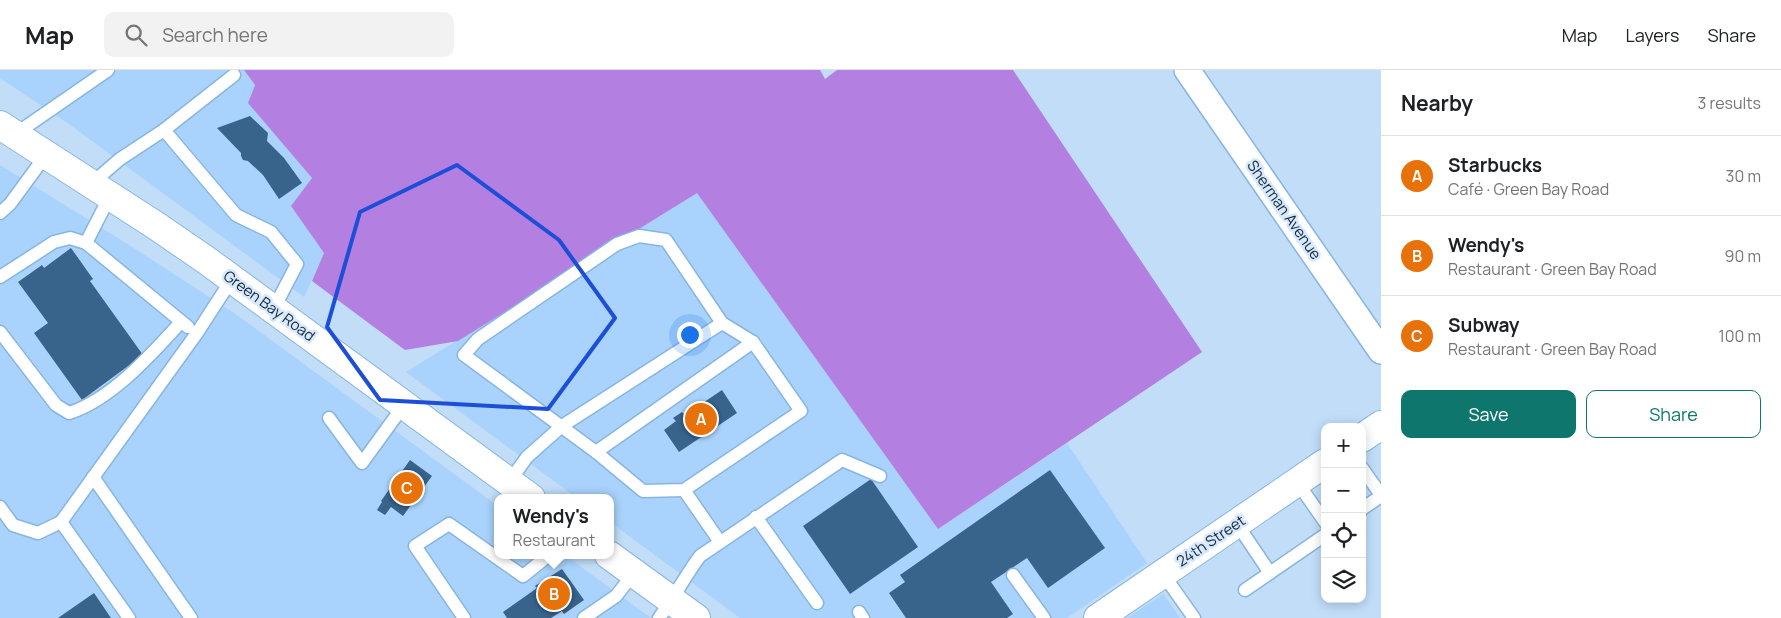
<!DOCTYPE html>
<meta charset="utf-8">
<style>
:root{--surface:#fff;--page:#f2f2f2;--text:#202124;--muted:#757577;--line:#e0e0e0;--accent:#0f766e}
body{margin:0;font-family:Manrope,sans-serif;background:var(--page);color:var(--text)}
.controls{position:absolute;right:15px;bottom:15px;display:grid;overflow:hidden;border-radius:10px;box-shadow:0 2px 12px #0003}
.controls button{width:45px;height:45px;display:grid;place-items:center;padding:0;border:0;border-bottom:1px solid var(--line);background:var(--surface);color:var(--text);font:25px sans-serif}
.you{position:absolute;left:689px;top:264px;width:18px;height:18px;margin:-12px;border:4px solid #fff;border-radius:50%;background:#1a73e8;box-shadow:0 0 0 8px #1a73e833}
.badge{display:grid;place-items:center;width:32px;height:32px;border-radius:50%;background:var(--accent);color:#fff;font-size:16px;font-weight:700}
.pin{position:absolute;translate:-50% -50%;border:2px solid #fff;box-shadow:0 1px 5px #0006}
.popup{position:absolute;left:494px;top:424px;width:120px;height:65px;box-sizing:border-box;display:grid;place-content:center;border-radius:10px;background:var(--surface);filter:drop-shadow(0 1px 4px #0005);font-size:16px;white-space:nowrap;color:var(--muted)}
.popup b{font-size:19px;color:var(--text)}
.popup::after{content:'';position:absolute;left:50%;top:100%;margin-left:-10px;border:10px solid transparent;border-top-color:var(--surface)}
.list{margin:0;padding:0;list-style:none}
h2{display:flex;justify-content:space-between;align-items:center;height:65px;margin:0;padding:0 20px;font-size:21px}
h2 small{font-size:16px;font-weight:400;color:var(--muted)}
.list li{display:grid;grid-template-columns:32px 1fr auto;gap:15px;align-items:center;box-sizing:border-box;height:80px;padding:0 20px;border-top:1px solid var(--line)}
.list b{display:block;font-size:19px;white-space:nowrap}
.list p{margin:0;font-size:16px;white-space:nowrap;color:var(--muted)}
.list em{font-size:16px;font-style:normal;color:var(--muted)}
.actions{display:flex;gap:10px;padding:15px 20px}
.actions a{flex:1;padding:11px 0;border:1px solid var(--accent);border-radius:10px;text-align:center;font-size:18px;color:var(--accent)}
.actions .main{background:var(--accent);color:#fff}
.icon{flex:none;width:28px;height:28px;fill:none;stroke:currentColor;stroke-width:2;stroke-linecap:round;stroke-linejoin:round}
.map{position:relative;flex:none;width:1381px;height:548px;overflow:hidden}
header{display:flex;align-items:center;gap:30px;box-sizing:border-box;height:70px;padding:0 25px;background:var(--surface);border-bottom:1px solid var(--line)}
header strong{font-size:24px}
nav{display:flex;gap:28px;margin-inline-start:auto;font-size:18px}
.search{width:350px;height:45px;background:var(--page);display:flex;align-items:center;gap:12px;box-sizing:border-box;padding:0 18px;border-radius:10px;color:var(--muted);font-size:19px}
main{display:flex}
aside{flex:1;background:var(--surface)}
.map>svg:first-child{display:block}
.built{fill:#a9d3fc}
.forest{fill:#b37fe0}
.building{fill:#38638b}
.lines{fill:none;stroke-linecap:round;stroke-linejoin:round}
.lane-casing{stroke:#87b5e1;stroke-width:15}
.street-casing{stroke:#87b5e1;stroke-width:28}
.secondary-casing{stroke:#87b5e1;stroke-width:30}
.lane{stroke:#fff;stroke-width:12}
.street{stroke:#fff;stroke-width:25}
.secondary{stroke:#fff;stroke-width:28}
.marked{fill:none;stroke:#1d4ed8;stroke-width:4;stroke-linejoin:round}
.labels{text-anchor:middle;stroke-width:5;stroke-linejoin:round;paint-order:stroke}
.street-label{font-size:15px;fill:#17293a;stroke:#d6e9fc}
</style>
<header>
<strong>Map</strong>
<div class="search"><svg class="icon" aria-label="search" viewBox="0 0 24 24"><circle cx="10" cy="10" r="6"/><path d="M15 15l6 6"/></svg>Search here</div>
<nav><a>Map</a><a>Layers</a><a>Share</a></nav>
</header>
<main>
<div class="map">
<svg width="1381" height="548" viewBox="0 0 1381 548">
<rect width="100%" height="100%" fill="#c1ddf8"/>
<g class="built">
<polygon points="0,0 244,0 255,15 248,33 312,108 291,136 324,183 304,227 69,54 0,8"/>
<polygon points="0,95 126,173 237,245 498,436 498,485 565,485 651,548 0,548"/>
<polygon points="697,122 938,459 1067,373 1147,493 1067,548 740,548 610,452 610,428 577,428 406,302"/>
<polygon points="1163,523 1180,548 1127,548 1163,524"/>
</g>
<polygon class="forest" points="244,0 820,0 825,9 837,0 1013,0 1202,282 938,459 697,123 458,271 405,280 312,211 324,183 291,136 312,108 248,33 255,15"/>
<g class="building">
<polygon points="250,46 268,63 267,71 284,88 302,113 279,129 263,105 248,91 243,90 241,86 241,83 217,58"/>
<polygon points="71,178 93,209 90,211 143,285 82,330 34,263 48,253 18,212 42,195 44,198"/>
<polygon points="722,320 737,343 679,382 664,360 676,351 673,348 682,342 685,345"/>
<polygon points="410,390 432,406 403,446 391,437 385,445 377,440 382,432 381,431"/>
<polygon points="1050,400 1105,478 1048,518 1027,488 991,512 1013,544 1007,548 906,548 889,523 905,512 900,505"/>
<polygon points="871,409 918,477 850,524 803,456"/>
<polygon points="562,499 584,530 564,544 562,541 551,548 507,548 503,542 537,518 535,516"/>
<polygon points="94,523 111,548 58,548"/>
</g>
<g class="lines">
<defs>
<g id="lane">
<polyline points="164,60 236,145 271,162 297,194 273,240"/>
<polyline points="14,65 108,0"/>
<polyline points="91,114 120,89 164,60 234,5"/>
<polyline points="0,143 10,134 46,85"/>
<polyline points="86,173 110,126"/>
<polyline points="0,207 54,172 70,168 86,173 188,257"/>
<path d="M0,262L56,335L69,343C111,330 152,284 181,252"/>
<polyline points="329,348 362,393 404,335"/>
<polyline points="596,382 753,272"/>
<polyline points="1362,398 1381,425"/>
<polyline points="93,407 191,548"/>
<polyline points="509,412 527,387 562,356 722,253 666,170 639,166 617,174 478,269 464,285 596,382 643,421 684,420 801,341 753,272 722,253"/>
<polyline points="1297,412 1325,452"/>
<polyline points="684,420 720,472"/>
<polyline points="0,437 13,455 38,463 61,452 197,263 232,209"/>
<polyline points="1362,439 1381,426"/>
<polyline points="756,447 817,533"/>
<polyline points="61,452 129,548"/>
<polyline points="1237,454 1270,503"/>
<polyline points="1163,504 1194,548"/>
<polyline points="1013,505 1044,548"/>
<polyline points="1245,520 1325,465"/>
<polyline points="859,542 863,548"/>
<polyline points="464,548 415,476 449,454 523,506 549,485"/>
<polyline points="584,548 616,526 634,503"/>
<path d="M659,548C674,528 685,506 700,486L842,390L880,406"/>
</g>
<polyline id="street" points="1187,0 1381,281"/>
<g id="secondary">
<polyline points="0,55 155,155 206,190 531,428"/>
<polyline points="1362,368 1381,355"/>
<polyline points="609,485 696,548"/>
<polyline points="1098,548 1325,393"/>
</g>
</defs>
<use href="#lane" class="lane-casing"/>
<use href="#street" class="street-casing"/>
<use href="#secondary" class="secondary-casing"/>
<use href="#lane" class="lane"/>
<use href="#street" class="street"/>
<use href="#secondary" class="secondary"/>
</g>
<path class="marked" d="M457,95L559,170L615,248L548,339L380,330L327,257L360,142Z"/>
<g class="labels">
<g class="street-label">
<text transform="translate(1284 140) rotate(55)" y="5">Sherman Avenue</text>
<text transform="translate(269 236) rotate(36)" y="5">Green Bay Road</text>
<text transform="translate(1211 471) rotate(-34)" y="5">24th Street</text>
</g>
</g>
</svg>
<div class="controls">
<button>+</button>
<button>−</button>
<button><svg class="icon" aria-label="locate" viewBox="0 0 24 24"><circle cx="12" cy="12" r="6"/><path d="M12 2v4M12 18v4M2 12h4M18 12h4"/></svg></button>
<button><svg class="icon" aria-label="layers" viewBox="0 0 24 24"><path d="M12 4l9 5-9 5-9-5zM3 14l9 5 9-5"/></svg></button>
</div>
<div class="you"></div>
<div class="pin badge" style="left:701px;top:349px;background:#e8710a">A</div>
<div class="pin badge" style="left:554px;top:524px;background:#e8710a">B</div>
<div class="popup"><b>Wendy's</b>Restaurant</div>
<div class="pin badge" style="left:407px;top:418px;background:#e8710a">C</div>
</div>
<aside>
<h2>Nearby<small>3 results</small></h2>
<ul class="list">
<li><span class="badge" style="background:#e8710a">A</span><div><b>Starbucks</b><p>Café · Green Bay Road</p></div><em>30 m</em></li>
<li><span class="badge" style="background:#e8710a">B</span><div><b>Wendy's</b><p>Restaurant · Green Bay Road</p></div><em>90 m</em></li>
<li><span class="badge" style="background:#e8710a">C</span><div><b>Subway</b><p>Restaurant · Green Bay Road</p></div><em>100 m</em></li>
</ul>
<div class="actions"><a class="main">Save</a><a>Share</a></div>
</aside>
</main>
